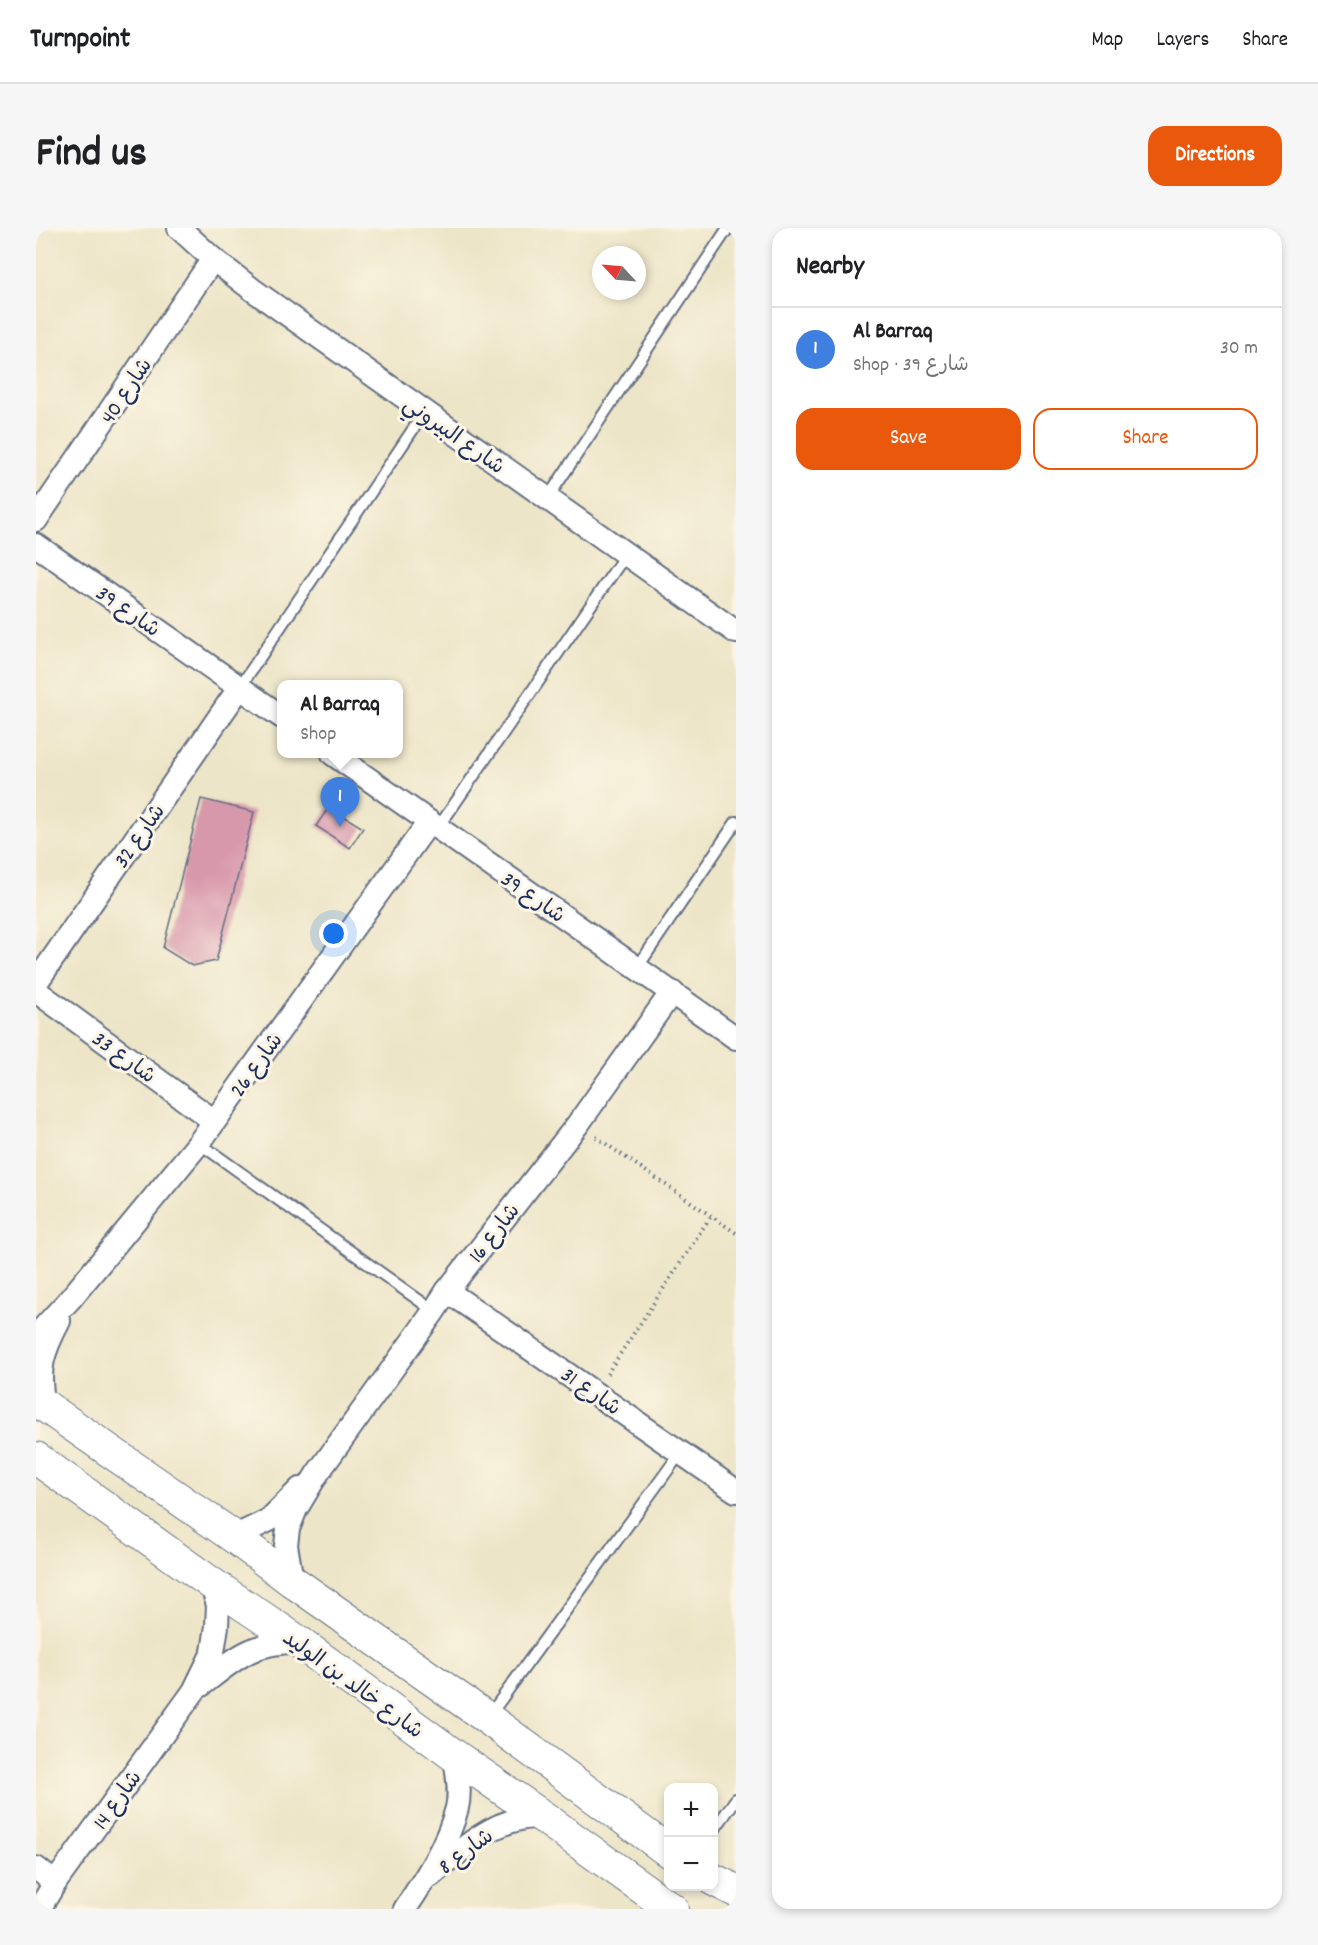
<!DOCTYPE html>
<meta charset="utf-8">
<style>
:root{--surface:#fff;--page:#f6f6f6;--text:#202124;--muted:#757577;--line:#e0e0e0;--accent:#ea580c}
body{margin:0;font-family:Dekko,"Playpen Sans Arabic",sans-serif;background:var(--page);color:var(--text)}
.controls{position:absolute;right:18px;bottom:18px;display:grid;overflow:hidden;border-radius:12px;box-shadow:0 3px 9px #0003}
.controls button{width:54px;height:54px;display:grid;place-items:center;padding:0;border:0;border-bottom:2px solid var(--line);background:var(--surface);color:var(--text);font:30px sans-serif}
.compass{position:absolute;left:556px;top:18px;width:54px;height:54px;border-radius:50%;background:var(--surface);box-shadow:0 3px 9px #0003;rotate:296deg}
.you{position:absolute;left:298px;top:706px;width:21px;height:21px;margin:-15px;border:4px solid #fff;border-radius:50%;background:#1a73e8;box-shadow:0 0 0 9px #1a73e833}
.badge{display:grid;place-items:center;width:39px;height:39px;border-radius:50%;background:var(--accent);color:#fff;font-size:20px;font-weight:700}
.pin{position:absolute;translate:-50% -50px;filter:drop-shadow(0 2px 3px #0008)}
.pin::after{content:'';position:absolute;top:32px;width:21px;height:18px;background:inherit;clip-path:polygon(0 0,100% 0,50% 100%)}
.popup{position:absolute;left:241px;top:452px;width:126px;height:78px;box-sizing:border-box;display:grid;place-content:center;border-radius:12px;background:var(--surface);filter:drop-shadow(0 2px 4px #0005);font-size:20px;white-space:nowrap;color:var(--muted)}
.popup b{font-size:22px;color:var(--text)}
.popup::after{content:'';position:absolute;left:50%;top:100%;margin-left:-12px;border:12px solid transparent;border-top-color:var(--surface)}
.list{margin:0;padding:0;list-style:none}
h2{display:flex;justify-content:space-between;align-items:center;height:78px;margin:0;padding:0 24px;font-size:26px}
h2 small{font-size:20px;font-weight:400;color:var(--muted)}
.list li{display:grid;grid-template-columns:39px 1fr auto;gap:18px;align-items:center;box-sizing:border-box;height:84px;padding:0 24px;border-top:2px solid var(--line)}
.list b{display:block;font-size:22px;white-space:nowrap}
.list p{margin:0;font-size:20px;white-space:nowrap;color:var(--muted)}
.list em{font-size:20px;font-style:normal;color:var(--muted)}
.actions{display:flex;gap:12px;padding:18px 24px}
.actions a{flex:1;padding:14px 0;border:2px solid var(--accent);border-radius:18px;text-align:center;font-size:21px;color:var(--accent)}
.actions .main{background:var(--accent);color:#fff}
.map{position:relative;flex:none;width:700px;height:1681px;overflow:hidden;border-radius:18px}
header{display:flex;align-items:center;gap:36px;box-sizing:border-box;height:84px;padding:0 30px;background:var(--surface);border-bottom:2px solid var(--line)}
header strong{font-size:28px}
nav{display:flex;gap:33px;margin-inline-start:auto;font-size:21px}
.intro{display:flex;align-items:center;justify-content:space-between;box-sizing:border-box;height:144px;padding:0 36px}
h1{margin:0;font-size:42px}
.button{padding:15px 27px;border-radius:18px;background:var(--accent);color:#fff;font-size:21px;font-weight:700}
main{display:flex;gap:36px;padding:0 36px}
aside{flex:1;background:var(--surface);border-radius:18px;box-shadow:0 3px 9px #0003}
.map>svg:first-child{display:block}
.building{fill:#d898ac}
.lines{fill:none;stroke-linecap:round;stroke-linejoin:round}
.service-casing{stroke:#646f83;stroke-width:14}
.minor-casing{stroke:#646f83;stroke-width:26}
.secondary-casing{stroke:#646f83;stroke-width:34}
.path{stroke:#646f83;stroke-width:4;stroke-dasharray:1.5 4.5;stroke-linecap:butt}
.service{stroke:#fff;stroke-width:10}
.minor{stroke:#fff;stroke-width:22}
.secondary{stroke:#fff;stroke-width:32}
.labels{text-anchor:middle;stroke-width:6;stroke-linejoin:round;paint-order:stroke}
.street-label{font-size:22px;fill:#1b2f5e;stroke:#fcf5e5}
</style>
<header>
<strong>Turnpoint</strong>
<nav><a>Map</a><a>Layers</a><a>Share</a></nav>
</header>
<div class="intro"><h1>Find us</h1><a class="button">Directions</a></div>
<main>
<div class="map">
<svg width="700" height="1681" viewBox="0 0 700 1681">
<rect width="100%" height="100%" fill="#fcf5e5"/>
<filter id="ink" filterUnits="userSpaceOnUse"><feTurbulence type="fractalNoise" baseFrequency=".0167" numOctaves="2"/><feDisplacementMap in="SourceGraphic" scale="12" xChannelSelector="R" yChannelSelector="G"/><feConvolveMatrix kernelMatrix="1 2 1 2 8 2 1 2 1" color-interpolation-filters="sRGB"/></filter>
<filter id="wash" filterUnits="userSpaceOnUse"><feTurbulence type="fractalNoise" baseFrequency=".008" numOctaves="4" result="noise"/><feDisplacementMap in="SourceGraphic" scale="24" xChannelSelector="R" yChannelSelector="G"/><feGaussianBlur stdDeviation="1.35" result="paint"/><feColorMatrix in="noise" values="0 0 0 0 0 0 0 0 0 0 0 0 0 0 0 0 0 1.4 0 .05"/><feComposite in="paint" operator="in"/></filter>
<g filter="url(#wash)">
<rect width="100%" height="100%" fill="#ede5c7"/>
<g id="blocks">
<g class="building">
<polygon points="165,571 218,584 180,733 156,738 127,720"/>
<polygon points="293,579 327,600 314,620 280,598"/>
</g>
</g>
</g>
<g filter="url(#ink)">
<use href="#blocks" fill-opacity="0" stroke="#646f83" stroke-width="1.5"/>
<g class="lines">
<defs>
<g id="service">
<polyline points="511,271 692,0"/>
<polyline points="204,459 388,185"/>
<polyline points="402,600 590,326"/>
<polyline points="601,740 700,594"/>
<polyline points="163,915 398,1083"/>
<polyline points="453,1488 645,1224"/>
<polyline points="678,1602 700,1571"/>
</g>
<g id="minor">
<polyline points="143,0 177,31 217,62 700,404"/>
<polyline points="0,292 177,31"/>
<polyline points="0,317 246,489"/>
<polyline points="297,526 700,810"/>
<polyline points="0,755 204,459"/>
<polyline points="0,763 178,893"/>
<polyline points="411,1063 700,1263"/>
<polyline points="0,1108 35,1070 163,915 393,594"/>
<path d="M8,1178C1,1142 6,1125 23,1093"/>
<polyline points="198,1309 233,1292 264,1261"/>
<polyline points="256,1353 250,1317 252,1301 260,1281 281,1246 398,1083 411,1063 542,896 636,764"/>
<path d="M164,1458C199,1431 216,1413 263,1414"/>
<polyline points="0,1640 19,1655"/>
<path d="M394,1648C421,1626 449,1598 484,1591C491,1589 500,1589 507,1589"/>
<polyline points="3,1681 19,1655 158,1463 177,1424 181,1398 182,1377 175,1355"/>
<path d="M369,1681C389,1651 412,1616 421,1580C425,1564 421,1545 419,1528"/>
</g>
<g id="secondary">
<polyline points="0,1172 198,1309 256,1353 451,1490 632,1623"/>
<polyline points="0,1230 175,1355 263,1414 419,1528 507,1589 636,1681"/>
<polyline points="678,1652 700,1663"/>
</g>
</defs>
<use href="#service" class="service-casing"/>
<use href="#minor" class="minor-casing"/>
<use href="#secondary" class="secondary-casing"/>
<g class="path">
<polyline points="560,909 700,1005"/>
<polyline points="571,1146 675,988"/>
</g>
<use href="#service" class="service"/>
<use href="#minor" class="minor"/>
<use href="#secondary" class="secondary"/>
</g>
</g>
<g class="labels">
<g class="street-label">
<text transform="translate(89 162) rotate(-56)" y="8">شارع 40</text>
<text transform="translate(419 206) rotate(35)" y="8">شارع البيروني</text>
<text transform="translate(93 382) rotate(35)" y="8">شارع 39</text>
<text transform="translate(102 607) rotate(-55)" y="8">شارع 32</text>
<text transform="translate(498 668) rotate(35)" y="8">شارع 39</text>
<text transform="translate(89 828) rotate(36)" y="8">شارع 33</text>
<text transform="translate(219 836) rotate(-54)" y="8">شارع 26</text>
<text transform="translate(457 1004) rotate(-52)" y="8">شارع 16</text>
<text transform="translate(556 1162) rotate(35)" y="8">شارع 31</text>
<text transform="translate(318 1455) rotate(36)" y="8">شارع خالد بن الوليد</text>
<text transform="translate(80 1571) rotate(-54)" y="8">شارع 14</text>
<text transform="translate(429 1622) rotate(-36)" y="8">شارع 8</text>
</g>
</g>
</svg>
<div class="controls">
<button>+</button>
<button>−</button>
</div>
<svg class="compass" viewBox="-18 -18 36 36"><path d="M0-13l5 13h-10z" fill="#e53935"/><path d="M0 13l5-13h-10z" fill="#757577"/></svg>
<div class="you"></div>
<div class="pin badge" style="left:304px;top:599px;background:#3f7fe0">1</div>
<div class="popup"><b>Al Barraq</b>Shop</div>
</div>
<aside>
<h2>Nearby<small></small></h2>
<ul class="list">
<li><span class="badge" style="background:#3f7fe0">1</span><div><b>Al Barraq</b><p>Shop · شارع 39</p></div><em>30 m</em></li>
</ul>
<div class="actions"><a class="main">Save</a><a>Share</a></div>
</aside>
</main>
